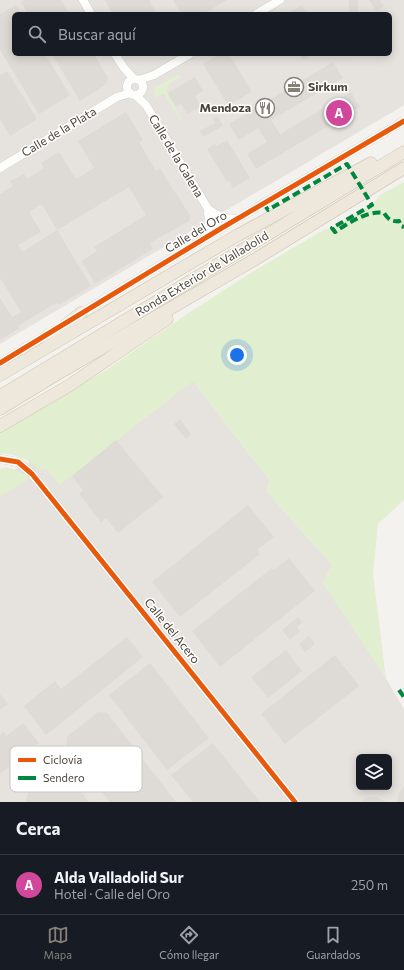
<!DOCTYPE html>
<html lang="es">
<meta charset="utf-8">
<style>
:root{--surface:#171b24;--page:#20242c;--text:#f1f3f6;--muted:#9ea1a6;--line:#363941;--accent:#868178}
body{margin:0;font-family:Commissioner,sans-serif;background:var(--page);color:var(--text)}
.controls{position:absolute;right:12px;bottom:12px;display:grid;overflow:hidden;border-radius:6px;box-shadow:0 2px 10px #0003}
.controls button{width:36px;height:36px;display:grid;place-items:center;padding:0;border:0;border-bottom:1px solid var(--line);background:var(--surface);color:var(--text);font:20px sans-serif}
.you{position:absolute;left:237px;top:355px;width:14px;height:14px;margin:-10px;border:3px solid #fff;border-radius:50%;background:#1a73e8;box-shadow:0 0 0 6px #1a73e833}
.badge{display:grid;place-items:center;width:26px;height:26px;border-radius:50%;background:var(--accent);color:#fff;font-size:13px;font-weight:700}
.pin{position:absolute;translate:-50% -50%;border:2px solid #fff;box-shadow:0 1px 4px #0006}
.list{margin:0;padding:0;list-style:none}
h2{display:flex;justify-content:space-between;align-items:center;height:52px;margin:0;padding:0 16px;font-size:17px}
h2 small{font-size:13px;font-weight:400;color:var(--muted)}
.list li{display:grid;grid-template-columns:26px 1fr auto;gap:12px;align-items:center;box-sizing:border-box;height:60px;padding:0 16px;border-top:1px solid var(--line)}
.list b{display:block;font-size:15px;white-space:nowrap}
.list p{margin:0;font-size:13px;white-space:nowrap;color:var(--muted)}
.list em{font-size:13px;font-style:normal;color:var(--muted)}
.icon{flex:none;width:22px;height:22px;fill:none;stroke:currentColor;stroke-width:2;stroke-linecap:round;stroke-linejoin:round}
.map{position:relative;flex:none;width:404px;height:802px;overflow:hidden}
.search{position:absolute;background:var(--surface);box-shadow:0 2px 10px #0003;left:12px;right:12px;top:12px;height:44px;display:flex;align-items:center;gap:10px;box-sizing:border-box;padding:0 14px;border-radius:6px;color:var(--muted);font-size:15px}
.sheet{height:112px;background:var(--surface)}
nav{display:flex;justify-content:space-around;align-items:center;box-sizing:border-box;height:56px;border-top:1px solid var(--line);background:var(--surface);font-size:11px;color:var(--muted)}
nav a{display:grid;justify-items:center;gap:2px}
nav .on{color:var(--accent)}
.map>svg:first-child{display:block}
.industrial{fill:#e6e2de;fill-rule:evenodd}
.green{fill:#e1eecf}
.parking{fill:#e6e3df}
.building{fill:#dedbd6;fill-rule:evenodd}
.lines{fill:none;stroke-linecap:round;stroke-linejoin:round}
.minor-casing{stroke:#d2d0cb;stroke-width:9}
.highway-casing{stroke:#ccbfa9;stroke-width:13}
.minor{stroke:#fdfdfc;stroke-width:8}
.highway{stroke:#ede8db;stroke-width:12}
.quiet{stroke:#00873e;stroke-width:4;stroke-dasharray:8 4;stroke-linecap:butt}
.cycleway-casing{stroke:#fff;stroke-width:8}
.cycleway{stroke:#e8590c;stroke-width:5}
.labels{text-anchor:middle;stroke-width:3;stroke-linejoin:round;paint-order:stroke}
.poi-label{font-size:12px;font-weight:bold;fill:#4b4439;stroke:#fff;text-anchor:start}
.street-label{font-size:12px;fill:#4b4439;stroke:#fff}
.key{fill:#fff;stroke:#c9c7c4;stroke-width:1}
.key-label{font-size:11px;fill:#4b4439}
</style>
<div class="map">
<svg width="404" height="802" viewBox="0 0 404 802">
<rect width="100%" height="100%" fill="#f4f2ee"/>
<g class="industrial">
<path d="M0,0H404V105L0,344ZM14,14H390V54H14Z"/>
<path d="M193,381L270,481L266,491L332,565L323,583L379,667L404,709V802H0V477ZM359,757H389V787H359Z"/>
</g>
<g class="green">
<polygon points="179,74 181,77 169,84 167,93 182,119 180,120 164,94 155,98 154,91 155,86 160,85"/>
<path d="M404,182V500L378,524L373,574L386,679L323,583L332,565L266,491L270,481L193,381L60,485L46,469L41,470C28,461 16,452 0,454V431L106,370L187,314L249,274L325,229L332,228L372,205L380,195Z"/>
<polygon points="7,467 33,477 0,497 0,469"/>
</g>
<g class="parking">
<polygon points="234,54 295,54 304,69 260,96"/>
<polygon points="355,54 380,54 392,74 404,67 404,105 391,113"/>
<polygon points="373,107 380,119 269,185 262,172"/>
</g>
<g class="building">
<polygon points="24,0 61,0 70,14 28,14 21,2"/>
<polygon points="105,0 149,0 157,14 113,14"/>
<polygon points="173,0 227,0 203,14 182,14"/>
<rect x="349" y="0" width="9" height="14"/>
<polygon points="369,0 380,0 384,6 376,11"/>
<polygon points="16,5 21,14 14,14 14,54 45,54 70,95 39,114 0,50 0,14"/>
<polygon points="302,5 307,14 286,14"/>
<polygon points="52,54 94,54 108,78 105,85 80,101"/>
<polygon points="220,54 229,54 252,92 228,105 203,64"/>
<polygon points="299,54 314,54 303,60"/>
<polygon points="333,62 343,78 271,120 280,134 351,92 360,107 256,169 247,154 267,142 258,128 239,140 229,124"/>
<polygon points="7,71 37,119 10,136 0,119 0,75"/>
<polygon points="195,77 203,91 195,96 201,106 188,114 181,104 176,107 168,93"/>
<path d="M126,112L143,140L139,142L156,171L160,168L175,193H176L190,216L189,221L150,243L153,249L95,284L82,261L97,251L94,247L146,215L129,187L57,230L91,286L59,305L57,303L54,304L18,326L20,328L0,340V298L12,317L21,312L1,279L0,280V194L13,186L10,181L24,174L27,179L44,168L41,163L59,152L76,179L94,168L78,141ZM42,204L57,230L22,252L18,245L41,232L29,212Z"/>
<polygon points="218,116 223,126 203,137 200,131 215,123 213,119"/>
<polygon points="227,140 250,178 233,188 229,181 227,182 207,149 215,144 216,146"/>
<polygon points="180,419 191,434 186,439 174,424"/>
<polygon points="116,440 163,497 118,533 106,518 101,522 79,494 83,490 72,476"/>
<polygon points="248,505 274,537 257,550 260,554 180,617 152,582"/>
<polygon points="289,558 315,591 220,667 192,631 272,568 274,570"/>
<polygon points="298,617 302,622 297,627 300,631 290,640 282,630"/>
<polygon points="309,636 315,644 305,652 299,644"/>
<polygon points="127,637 143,657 46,735 24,706 55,681 61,689"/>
<polygon points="286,650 302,671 268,698 251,677"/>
<polygon points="335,655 359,686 285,744 261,714"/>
<polygon points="150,663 209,738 167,770 109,695"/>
<polygon points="0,694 8,704 0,710"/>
<polygon points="98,712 107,713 176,802 110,802 66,747 67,737"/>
<polygon points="23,723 39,743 0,774 0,735 4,732 6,736"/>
<polygon points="213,743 249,788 260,802 193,802 171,775"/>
<polygon points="46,747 89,802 27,802 26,800 30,788 16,770"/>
<polygon points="404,786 404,802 397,802 399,793"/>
<polygon points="368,797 377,797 386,802 359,802"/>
</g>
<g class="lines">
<defs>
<g id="minor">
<polyline points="83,0 91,14"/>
<polyline points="256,14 280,0"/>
<polyline points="115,54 124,68 134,79"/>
<circle cx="135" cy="87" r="8"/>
<polyline points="139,80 154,75 190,54"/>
<polyline points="135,95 146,105 220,229"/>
<polyline points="0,168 117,97 130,93"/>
<path d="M211,211C220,218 226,218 237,219"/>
<path d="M204,238C209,229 210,222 208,213"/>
<polyline points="78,315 220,229 404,121"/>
<polyline points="0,363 52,331"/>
<polyline points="0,459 18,462 32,474 295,802"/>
</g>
<g id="highway">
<polyline points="49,339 81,313"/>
<polyline points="0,375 238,235 371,163"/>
<polyline points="0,396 404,152"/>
<polyline points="0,409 64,370 254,260 404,168"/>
<polyline points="0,426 70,385 167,319"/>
</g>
</defs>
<use href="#minor" class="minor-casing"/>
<use href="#highway" class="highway-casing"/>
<use href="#minor" class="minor"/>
<use href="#highway" class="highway"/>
<g class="quiet">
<path d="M264,204L268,210L347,164L372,205L332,228L335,232C348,223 368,210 384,213C388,219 391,222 399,221L401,226L404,227"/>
<polyline points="399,690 404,697"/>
</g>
<defs>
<g id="cycleway">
<polyline points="0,363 220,229 404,121"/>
<polyline points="0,459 18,462 32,474 295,802"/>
</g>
</defs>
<use href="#cycleway" class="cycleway-casing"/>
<use href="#cycleway" class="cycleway"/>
</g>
<defs>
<symbol id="office-ring" viewBox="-11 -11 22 22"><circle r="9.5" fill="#fff" stroke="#868178" stroke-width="1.5"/><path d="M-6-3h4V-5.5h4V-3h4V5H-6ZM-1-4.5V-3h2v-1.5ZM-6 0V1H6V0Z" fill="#868178"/></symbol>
<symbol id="restaurant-ring" viewBox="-11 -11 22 22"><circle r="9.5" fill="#fff" stroke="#868178" stroke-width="1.5"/><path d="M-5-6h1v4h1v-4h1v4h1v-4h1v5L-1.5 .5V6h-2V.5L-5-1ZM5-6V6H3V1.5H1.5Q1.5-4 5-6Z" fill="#868178"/></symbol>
</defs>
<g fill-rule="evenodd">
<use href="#office-ring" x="283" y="76" width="22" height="22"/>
<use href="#restaurant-ring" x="254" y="97" width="22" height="22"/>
</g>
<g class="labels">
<g class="poi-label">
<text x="308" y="91">Sirkum</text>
<text x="251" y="112" text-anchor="end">Mendoza</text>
</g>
<g class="street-label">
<text transform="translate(59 132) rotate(-31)" y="4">Calle de la Plata</text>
<text transform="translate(176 156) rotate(59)" y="4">Calle de la Galena</text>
<text transform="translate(196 232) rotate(-31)" y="4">Calle del Oro</text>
<text transform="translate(202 274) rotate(-31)" y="4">Ronda Exterior de Valladolid</text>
<text transform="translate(172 631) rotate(51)" y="4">Calle del Acero</text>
</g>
</g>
<rect x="10" y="746" width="132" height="46" rx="6" class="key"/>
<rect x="18" y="758" width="18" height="4" fill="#e8590c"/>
<rect x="18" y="776" width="18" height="4" fill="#00873e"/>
<g class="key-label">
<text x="43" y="764">Ciclovía</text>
<text x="43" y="782">Sendero</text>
</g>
</svg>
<div class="controls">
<button><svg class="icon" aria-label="layers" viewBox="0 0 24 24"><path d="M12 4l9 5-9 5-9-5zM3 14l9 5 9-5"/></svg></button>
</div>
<div class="you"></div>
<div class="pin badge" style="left:339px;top:113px;background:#d1479c">A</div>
<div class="search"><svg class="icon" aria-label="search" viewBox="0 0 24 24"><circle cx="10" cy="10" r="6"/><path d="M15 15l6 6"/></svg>Buscar aquí</div>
</div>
<section class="sheet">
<h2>Cerca<small></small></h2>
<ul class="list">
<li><span class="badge" style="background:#d1479c">A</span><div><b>Alda Valladolid Sur</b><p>Hotel · Calle del Oro</p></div><em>250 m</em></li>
</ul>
</section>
<nav>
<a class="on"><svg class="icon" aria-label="map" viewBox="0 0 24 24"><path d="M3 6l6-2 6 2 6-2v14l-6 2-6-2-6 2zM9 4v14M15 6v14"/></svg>Mapa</a>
<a><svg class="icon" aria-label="directions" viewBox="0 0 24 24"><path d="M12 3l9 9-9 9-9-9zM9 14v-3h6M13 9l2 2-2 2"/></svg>Cómo llegar</a>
<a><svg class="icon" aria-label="saved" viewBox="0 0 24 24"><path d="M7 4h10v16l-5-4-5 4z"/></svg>Guardados</a>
</nav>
